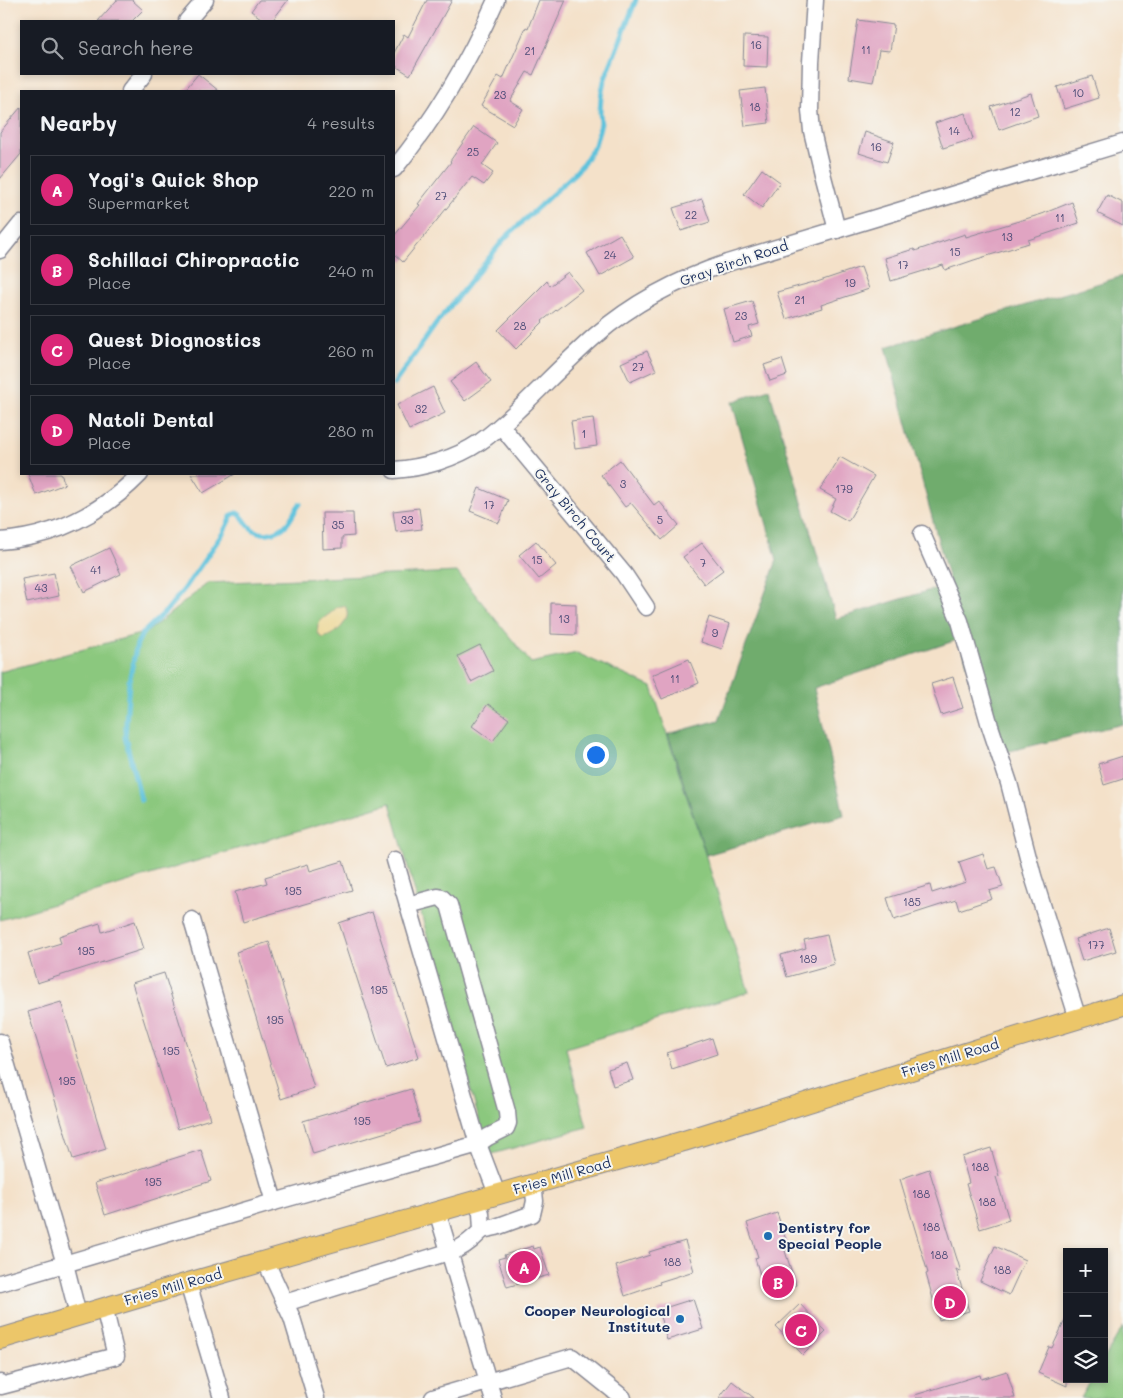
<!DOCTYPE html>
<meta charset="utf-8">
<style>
:root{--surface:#171b24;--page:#242831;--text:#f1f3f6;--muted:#9ea1a6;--line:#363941;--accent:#db2777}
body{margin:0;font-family:Mali,sans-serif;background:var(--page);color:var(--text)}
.controls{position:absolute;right:15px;bottom:15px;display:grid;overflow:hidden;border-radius:0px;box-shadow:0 2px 8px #0003}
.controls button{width:45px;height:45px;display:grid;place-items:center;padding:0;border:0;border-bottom:1px solid var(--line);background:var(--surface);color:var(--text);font:25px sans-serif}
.you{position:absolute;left:595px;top:754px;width:18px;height:18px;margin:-12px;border:4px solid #fff;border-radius:50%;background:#1a73e8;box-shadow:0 0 0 8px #1a73e833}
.badge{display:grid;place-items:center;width:32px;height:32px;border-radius:50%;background:var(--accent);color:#fff;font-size:16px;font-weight:700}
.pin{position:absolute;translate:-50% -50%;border:2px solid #fff;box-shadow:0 1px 5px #0006}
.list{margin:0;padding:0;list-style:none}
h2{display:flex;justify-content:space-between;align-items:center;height:65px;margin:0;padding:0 20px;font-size:21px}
h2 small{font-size:16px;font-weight:400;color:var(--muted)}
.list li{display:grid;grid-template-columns:32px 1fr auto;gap:15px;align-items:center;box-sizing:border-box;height:70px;margin:0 10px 10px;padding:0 10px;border:1px solid var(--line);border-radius:0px}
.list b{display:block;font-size:19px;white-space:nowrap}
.list p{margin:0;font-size:16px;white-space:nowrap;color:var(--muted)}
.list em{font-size:16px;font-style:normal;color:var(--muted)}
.icon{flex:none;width:28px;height:28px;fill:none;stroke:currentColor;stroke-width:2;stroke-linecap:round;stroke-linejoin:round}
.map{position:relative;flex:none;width:1123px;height:1398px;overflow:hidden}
.search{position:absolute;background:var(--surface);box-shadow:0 2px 8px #0003;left:20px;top:20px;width:375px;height:55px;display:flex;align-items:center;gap:12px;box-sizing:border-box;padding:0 18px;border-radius:0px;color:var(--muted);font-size:19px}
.panel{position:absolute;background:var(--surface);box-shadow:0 2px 8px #0003;left:20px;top:90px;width:375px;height:385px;border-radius:0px}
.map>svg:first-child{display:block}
.green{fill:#8bc87e;stroke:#537c6e}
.forest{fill:#70ac6d;stroke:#466e66}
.sand{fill:#eeda9e;stroke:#84847e}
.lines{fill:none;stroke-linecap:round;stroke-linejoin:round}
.stream{stroke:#5ec2dc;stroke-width:5}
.building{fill:#e0a4c2}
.minor-casing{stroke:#888894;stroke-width:19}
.major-casing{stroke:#888894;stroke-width:22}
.minor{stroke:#fff;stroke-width:16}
.major{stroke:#ecc669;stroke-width:20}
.poi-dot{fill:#1f6fb2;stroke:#f6f6f2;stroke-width:2}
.labels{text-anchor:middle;stroke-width:4;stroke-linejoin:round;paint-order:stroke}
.number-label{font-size:11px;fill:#4c4c77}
.street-label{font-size:14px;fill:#1b2f5e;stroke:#f6f6f2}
.poi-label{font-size:14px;font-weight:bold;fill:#1b2f5e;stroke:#f6f6f2;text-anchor:start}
</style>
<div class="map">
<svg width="1123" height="1398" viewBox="0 0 1123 1398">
<rect width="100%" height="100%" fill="#f6f6f2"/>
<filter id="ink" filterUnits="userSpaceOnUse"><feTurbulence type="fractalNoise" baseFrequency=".02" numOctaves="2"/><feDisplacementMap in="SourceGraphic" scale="10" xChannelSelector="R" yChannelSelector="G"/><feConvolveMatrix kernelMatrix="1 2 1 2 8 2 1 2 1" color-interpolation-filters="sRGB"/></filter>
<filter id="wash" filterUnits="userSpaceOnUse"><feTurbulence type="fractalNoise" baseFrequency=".0096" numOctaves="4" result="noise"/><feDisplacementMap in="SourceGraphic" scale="20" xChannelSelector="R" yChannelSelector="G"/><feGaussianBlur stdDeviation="1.12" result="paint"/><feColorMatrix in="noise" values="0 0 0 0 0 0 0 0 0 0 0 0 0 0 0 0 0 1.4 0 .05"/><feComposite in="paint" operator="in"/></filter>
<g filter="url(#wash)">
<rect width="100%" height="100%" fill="#f4e1c9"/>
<g class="green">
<polygon points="457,572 531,663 577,653 652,687 749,992 566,1048 587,1127 489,1155 390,803 0,920 0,672 147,632 208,583"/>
<polygon points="1123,1327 1123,1398 1081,1398 1092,1379 1104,1379 1104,1359"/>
</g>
<polygon class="forest" points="1123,276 1123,724 993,755 960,639 814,688 844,815 706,855 668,734 719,720 777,560 732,402 769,389 836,619 950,584 886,347"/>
<path class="sand" d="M340,606H345C354,620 335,635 323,638L319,635C314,621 324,619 333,611C339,606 332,610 340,606Z"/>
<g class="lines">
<g class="stream">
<polyline points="394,384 436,324 505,238 574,174 583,164 595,145 601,123 600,112 601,97 604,81 636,0"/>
<path d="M141,800L125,737L129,681L137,644L142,634L166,611L185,588L223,533L232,515L237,513C244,516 245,523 251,528C261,537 278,534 287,524C292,518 295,510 300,504"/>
</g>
</g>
<g id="blocks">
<g class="building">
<polygon points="117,0 132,0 143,10 132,21 98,21"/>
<polygon points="259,0 288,0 272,21 265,21 251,11"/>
<polygon points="427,0 452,0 410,75 394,65 394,53 404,34 408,37"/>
<polygon points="539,0 566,0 533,75 527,72 510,101 523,109 513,125 481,106 498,76 503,79 526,27 528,28"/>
<polygon points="858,20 894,25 890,51 879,50 873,82 849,78"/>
<polygon points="744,36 768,37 767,67 743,66"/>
<polygon points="198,74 219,91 184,91"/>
<polygon points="1092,76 1099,98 1064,109 1057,87"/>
<polygon points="765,88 769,123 745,126 740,91"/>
<polygon points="1031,93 1038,116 999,130 991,107"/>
<polygon points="21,107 21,154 0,179 0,132"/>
<polygon points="965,113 973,139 943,148 935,123"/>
<polygon points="474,127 497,143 482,165 493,173 484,185 472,177 403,262 394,254 394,236 420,205 418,204 451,162 450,161"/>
<polygon points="865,132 894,142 887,162 859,153"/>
<polygon points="762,169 780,182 762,208 744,194"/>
<polygon points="1107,195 1123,203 1123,226 1097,213"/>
<polygon points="702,199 710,222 681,231 673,208"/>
<polygon points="1072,202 1079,223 1028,240 1029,243 974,260 945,270 943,265 891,281 885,258 914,249 915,251 965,234 966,237 1042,214"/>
<polygon points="620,234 634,257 600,276 587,253"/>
<polygon points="861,267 869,289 821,305 822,308 786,319 777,292 814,282 814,283"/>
<polygon points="568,272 582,290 542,321 543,322 516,349 498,330 547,281 550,286"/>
<polygon points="752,301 759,324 749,327 752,336 733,342 724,309"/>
<polygon points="647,351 656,370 630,382 621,363"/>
<polygon points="782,359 787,375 770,381 764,365"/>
<polygon points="476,362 491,382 465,401 450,382"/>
<polygon points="433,387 445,413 409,430 397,405"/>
<polygon points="593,418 597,446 575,449 571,421"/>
<polygon points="840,457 874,476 848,521 830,511 836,499 820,490"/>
<polygon points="620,460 654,505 659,501 679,525 662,540 631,503 625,507 601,475"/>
<polygon points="28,474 61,474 65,484 36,495"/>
<polygon points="191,474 235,474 203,493"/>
<polygon points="479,488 508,500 499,523 470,511"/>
<polygon points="419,508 422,529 396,532 393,511"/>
<polygon points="322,513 353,513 354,536 342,537 342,548 323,549"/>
<polygon points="536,541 556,565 539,579 519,555"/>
<polygon points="702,543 723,570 704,584 683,557"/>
<polygon points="109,548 121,574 84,592 71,566"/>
<polygon points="54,573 59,596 27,603 22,579"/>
<polygon points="551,603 576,604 576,635 551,634"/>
<polygon points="709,617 730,624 722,649 701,642"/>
<polygon points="480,645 493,671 471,682 458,656"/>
<polygon points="689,659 699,683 662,699 652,675"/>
<polygon points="953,677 963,708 941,715 931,684"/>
<polygon points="488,704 509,719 493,741 472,726"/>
<polygon points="1123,756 1123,779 1104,785 1098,764"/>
<polygon points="983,854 988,869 996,867 1003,887 989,891 992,899 959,910 956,900 894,920 887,898 930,885 932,893 966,882 959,862"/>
<polygon points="343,861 352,890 243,922 235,892 267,883 265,877 308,864 310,871"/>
<polygon points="372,912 419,1057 386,1068 339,923"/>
<polygon points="135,921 144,949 37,983 28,953 61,943 59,936 100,923 102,932"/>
<polygon points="1109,928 1116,951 1082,961 1075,939"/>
<polygon points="827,935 834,964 787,977 781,955 806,948 804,940"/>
<polygon points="269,942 314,1088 281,1099 236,952"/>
<polygon points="164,973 210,1119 178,1129 132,983"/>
<polygon points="61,1002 106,1149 73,1159 28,1012"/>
<polygon points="712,1038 717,1054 672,1069 667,1053"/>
<polygon points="627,1063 633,1080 613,1086 608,1069"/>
<polygon points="411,1089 420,1122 313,1154 303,1121"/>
<polygon points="991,1148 999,1176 996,1177 1009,1220 980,1229 966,1184 969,1183 962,1157"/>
<polygon points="201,1150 211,1181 105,1215 95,1183"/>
<polygon points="929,1169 961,1272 956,1269 969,1311 939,1320 926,1274 928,1273 900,1179"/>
<polygon points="777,1213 789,1249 785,1251 796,1285 766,1295 755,1258 758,1257 747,1223"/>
<polygon points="685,1241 694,1271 659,1282 660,1284 625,1296 616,1266 650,1255 649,1252"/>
<polygon points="533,1246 534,1249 540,1247 549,1275 507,1287 498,1259 505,1257 504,1255"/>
<polygon points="995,1246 1025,1260 1009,1295 980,1281"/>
<polygon points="693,1299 703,1329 667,1340 658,1310"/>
<polygon points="800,1304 826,1332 803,1355 776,1327"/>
<polygon points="1067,1316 1067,1386 1038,1373 1049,1347 1052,1348"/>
<polygon points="1007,1371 1015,1398 916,1398 915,1395 980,1375 981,1379"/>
<polygon points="732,1381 754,1398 719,1398"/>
</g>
</g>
</g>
<g filter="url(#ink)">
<use href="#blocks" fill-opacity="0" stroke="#888894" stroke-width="1"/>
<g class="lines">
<defs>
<g id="minor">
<polyline points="815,0 811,62 810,110 812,131 822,173 837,230"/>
<polyline points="187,21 205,0"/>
<polyline points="130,91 144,74"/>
<path d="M394,169C436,118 469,61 496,0"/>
<polyline points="0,250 21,224"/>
<polyline points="501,426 624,574 646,607"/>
<path d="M394,470C423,468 455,459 480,442C496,431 509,418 523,405C547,382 570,358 595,336C633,303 679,279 727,263L1123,143"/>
<polyline points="922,534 960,621 990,726 1009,783 1033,876 1078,1019"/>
<path d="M0,541C56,537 101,514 140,474"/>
<polyline points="395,860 478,1144 497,1194"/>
<polyline points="192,920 274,1202"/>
<polyline points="0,1042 65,1264 78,1315"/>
<polyline points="437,1211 493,1398"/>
<polyline points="482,1230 496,1227 532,1214 535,1201 533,1184"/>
<polyline points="265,1260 292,1318 316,1398"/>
<polyline points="0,1283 274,1202 478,1144 488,1137 506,1128 508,1123 507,1112 449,905 442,898 438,897 408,905"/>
<polyline points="188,1283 222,1398"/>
<path d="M285,1303L458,1249C468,1244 474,1238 482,1230L481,1213L476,1200"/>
<polyline points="0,1383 1,1386 116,1356 104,1307"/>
<polyline points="433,1398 572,1357 623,1398"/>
</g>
<polyline id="major" points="0,1339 188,1283 684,1141 988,1046 1123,1005"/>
</defs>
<use href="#minor" class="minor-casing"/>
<use href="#major" class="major-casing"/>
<use href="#minor" class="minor"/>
<use href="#major" class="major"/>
</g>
</g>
<g class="poi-dot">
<circle cx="768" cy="1236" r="5"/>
<circle cx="680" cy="1319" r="5"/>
</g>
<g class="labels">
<g class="number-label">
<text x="756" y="49">16</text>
<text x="866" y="54">11</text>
<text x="530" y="55">21</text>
<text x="1078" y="97">10</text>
<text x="500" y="99">23</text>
<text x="755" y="111">18</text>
<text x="1015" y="116">12</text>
<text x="954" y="135">14</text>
<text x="876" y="151">16</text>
<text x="473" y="156">25</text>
<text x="441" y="200">27</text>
<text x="691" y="219">22</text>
<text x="1060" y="222">11</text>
<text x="1007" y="241">13</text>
<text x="955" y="256">15</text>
<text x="610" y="259">24</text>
<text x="903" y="269">17</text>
<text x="850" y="287">19</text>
<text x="800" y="304">21</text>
<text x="741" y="320">23</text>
<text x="520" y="330">28</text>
<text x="638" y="371">27</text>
<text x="421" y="413">32</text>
<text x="584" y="438">1</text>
<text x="623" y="488">3</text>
<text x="844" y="493">179</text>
<text x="489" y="509">17</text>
<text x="407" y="524">33</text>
<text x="660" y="524">5</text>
<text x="338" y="529">35</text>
<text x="537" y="564">15</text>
<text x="703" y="567">7</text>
<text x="96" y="574">41</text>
<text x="41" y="592">43</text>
<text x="564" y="623">13</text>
<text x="715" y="637">9</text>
<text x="675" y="683">11</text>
<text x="293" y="895">195</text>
<text x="912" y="906">185</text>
<text x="1096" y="949">177</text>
<text x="86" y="955">195</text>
<text x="808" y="963">189</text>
<text x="379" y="994">195</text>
<text x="275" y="1024">195</text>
<text x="171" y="1055">195</text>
<text x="67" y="1085">195</text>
<text x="362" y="1125">195</text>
<text x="980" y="1171">188</text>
<text x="153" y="1186">195</text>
<text x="921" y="1198">188</text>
<text x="987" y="1206">188</text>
<text x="931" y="1231">188</text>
<text x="939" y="1259">188</text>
<text x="672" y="1266">188</text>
<text x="1002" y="1274">188</text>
</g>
<g class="street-label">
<text transform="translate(734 263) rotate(-19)" y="5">Gray Birch Road</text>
<text transform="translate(575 515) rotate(50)" y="5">Gray Birch Court</text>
<text transform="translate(950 1058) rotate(-17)" y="5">Fries Mill Road</text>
<text transform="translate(562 1176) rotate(-16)" y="5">Fries Mill Road</text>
<text transform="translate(173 1287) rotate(-16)" y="5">Fries Mill Road</text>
</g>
<g class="poi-label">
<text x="778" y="1233">Dentistry for<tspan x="778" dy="16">Special People</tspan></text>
<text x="670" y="1316" text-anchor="end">Cooper Neurological<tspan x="670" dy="16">Institute</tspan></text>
</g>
</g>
</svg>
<div class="controls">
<button>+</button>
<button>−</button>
<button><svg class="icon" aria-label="layers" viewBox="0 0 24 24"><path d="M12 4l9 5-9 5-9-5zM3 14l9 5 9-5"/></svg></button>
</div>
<div class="you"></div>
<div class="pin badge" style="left:524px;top:1267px">A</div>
<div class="pin badge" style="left:778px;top:1282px">B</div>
<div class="pin badge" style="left:801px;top:1330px">C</div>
<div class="pin badge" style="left:950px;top:1302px">D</div>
<div class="search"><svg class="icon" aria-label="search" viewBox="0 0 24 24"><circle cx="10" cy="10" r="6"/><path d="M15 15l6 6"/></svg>Search here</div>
<section class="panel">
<h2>Nearby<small>4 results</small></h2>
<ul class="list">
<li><span class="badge">A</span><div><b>Yogi's Quick Shop</b><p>Supermarket</p></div><em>220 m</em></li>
<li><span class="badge">B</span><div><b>Schillaci Chiropractic</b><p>Place</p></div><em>240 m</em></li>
<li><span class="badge">C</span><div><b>Quest Diognostics</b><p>Place</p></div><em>260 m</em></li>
<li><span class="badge">D</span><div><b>Natoli Dental</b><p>Place</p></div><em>280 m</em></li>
</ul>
</section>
</div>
